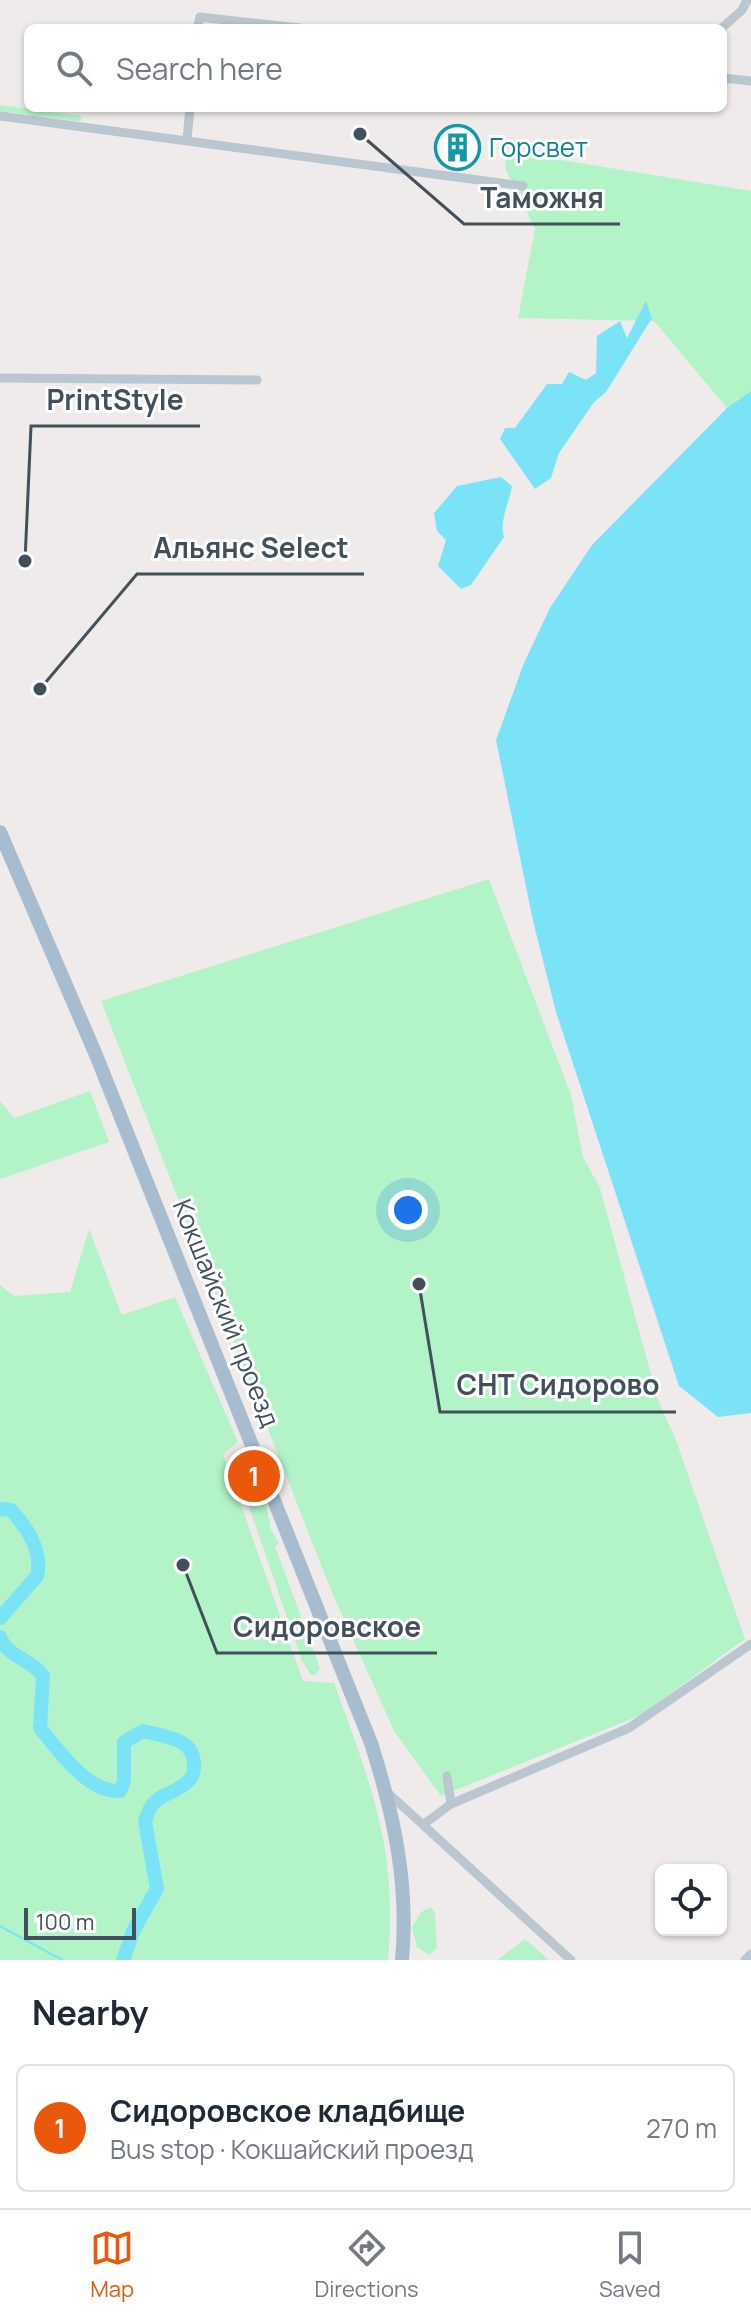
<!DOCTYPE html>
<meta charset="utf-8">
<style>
:root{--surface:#fff;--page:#f6f6f7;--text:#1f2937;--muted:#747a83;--line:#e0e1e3;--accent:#ea580c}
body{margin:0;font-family:Manrope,sans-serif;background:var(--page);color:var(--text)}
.controls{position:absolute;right:24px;bottom:24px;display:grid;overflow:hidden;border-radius:12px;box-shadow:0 2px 6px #0004}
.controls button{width:72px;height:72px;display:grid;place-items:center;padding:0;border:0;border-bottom:2px solid var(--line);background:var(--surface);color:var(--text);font:40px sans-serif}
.scale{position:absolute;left:24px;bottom:20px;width:112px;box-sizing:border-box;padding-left:8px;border:4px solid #42505b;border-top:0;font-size:22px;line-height:28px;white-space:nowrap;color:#42505b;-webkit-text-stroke:6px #fff;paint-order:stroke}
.you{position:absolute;left:408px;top:1210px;width:28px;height:28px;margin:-20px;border:6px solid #fff;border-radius:50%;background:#1a73e8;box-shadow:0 0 0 12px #1a73e833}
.badge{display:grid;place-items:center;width:52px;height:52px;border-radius:50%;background:var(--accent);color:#fff;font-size:26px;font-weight:700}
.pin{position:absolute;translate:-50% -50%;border:4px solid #fff;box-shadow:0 2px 8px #0006}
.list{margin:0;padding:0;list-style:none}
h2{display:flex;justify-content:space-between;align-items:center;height:104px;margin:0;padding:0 32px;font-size:34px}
h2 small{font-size:26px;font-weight:400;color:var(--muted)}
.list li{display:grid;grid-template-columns:52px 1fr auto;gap:24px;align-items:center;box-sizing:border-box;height:128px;margin:0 16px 16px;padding:0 16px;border:2px solid var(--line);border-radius:12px}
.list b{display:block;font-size:30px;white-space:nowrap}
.list p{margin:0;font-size:26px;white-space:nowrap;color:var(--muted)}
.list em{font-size:26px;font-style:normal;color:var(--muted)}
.icon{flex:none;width:44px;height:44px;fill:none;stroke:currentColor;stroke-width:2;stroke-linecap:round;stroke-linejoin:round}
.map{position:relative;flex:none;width:751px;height:1960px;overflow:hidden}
.search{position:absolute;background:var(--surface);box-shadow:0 2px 6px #0004;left:24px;right:24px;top:24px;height:88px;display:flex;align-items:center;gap:20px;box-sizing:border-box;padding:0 28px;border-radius:12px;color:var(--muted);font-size:30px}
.sheet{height:248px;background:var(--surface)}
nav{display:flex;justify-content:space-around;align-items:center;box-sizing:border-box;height:112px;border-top:2px solid var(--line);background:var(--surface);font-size:22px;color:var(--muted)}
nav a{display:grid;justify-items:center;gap:4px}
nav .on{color:var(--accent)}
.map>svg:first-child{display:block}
.green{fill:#b2f4c8}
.water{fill:#7ae3f6}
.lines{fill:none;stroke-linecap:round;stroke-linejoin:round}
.stream{stroke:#7ae3f6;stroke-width:2}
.river{stroke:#7ae3f6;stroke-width:14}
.minor{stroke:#bac7d0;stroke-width:9}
.primary{stroke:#a7bdcf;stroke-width:14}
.labels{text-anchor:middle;stroke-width:6;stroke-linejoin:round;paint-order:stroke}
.culture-label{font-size:26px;fill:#0d838f;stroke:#fff;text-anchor:start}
.street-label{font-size:26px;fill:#42505b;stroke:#fff}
.leader{fill:none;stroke:#42505b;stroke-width:3}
.callout-dot{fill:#42505b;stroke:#fff;stroke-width:3}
.callout-label{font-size:28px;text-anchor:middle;font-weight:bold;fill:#42505b;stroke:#fff;stroke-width:6;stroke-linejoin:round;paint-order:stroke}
</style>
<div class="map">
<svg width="751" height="1960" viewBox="0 0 751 1960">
<rect width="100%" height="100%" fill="#efebeb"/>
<g class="green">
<polygon points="0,105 82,116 81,121 75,121 0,111"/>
<polygon points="507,151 751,191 751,391 727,408 654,321 518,318 535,229 505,168"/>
<polygon points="489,879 571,1095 583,1157 600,1188 658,1400 676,1440 745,1639 641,1715 441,1796 394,1731 330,1588 101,1001"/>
<polygon points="90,1091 109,1142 0,1179 0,1101 14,1118"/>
<path d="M89,1229L122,1315L175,1297L238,1442L223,1454L303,1681L334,1683C371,1785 398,1849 388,1960H0V1285L14,1296L70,1292Z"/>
<polygon points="241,1462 253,1488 266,1503 271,1530 279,1543 275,1546 320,1668 316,1674 311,1675 302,1661 234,1463"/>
<polygon points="431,1907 435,1913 437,1948 429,1955 417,1947 412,1928 421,1912"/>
<polygon points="525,1939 549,1960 497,1960"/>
</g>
<g class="water">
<polygon points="646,301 652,318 606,392 594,402 559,453 551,478 535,489 500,439 505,428 515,428 547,384 562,384 569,372 586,380 596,373 597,336 620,321 627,338"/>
<polygon points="751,391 751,1413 718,1417 679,1386 556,1012 533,921 496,740 524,663 550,608 592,545 727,408"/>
<path d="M501,477L512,486C509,504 499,521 504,537L471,585L461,589L438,566L446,540L437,531L434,513L457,486Z"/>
</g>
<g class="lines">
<polyline class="stream" points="0,1926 62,1960"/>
<g class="river">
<path d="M0,1509L11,1510C27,1527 43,1552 37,1576L0,1618"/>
<path d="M0,1637C8,1658 32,1659 43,1676L40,1728C58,1750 88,1793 120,1791L124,1781V1742L143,1731C166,1737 196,1738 194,1768C194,1775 191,1779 185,1784C165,1799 154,1792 145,1821L157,1889L134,1929L123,1960"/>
</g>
<g class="minor">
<polyline points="197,28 200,17 300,28"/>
<polyline points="722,28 742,10 747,0"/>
<polyline points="723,78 751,81"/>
<polyline points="0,116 523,186"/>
<polyline points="187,139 190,108"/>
<polyline points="0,378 257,380"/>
<polyline points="447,1776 451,1804"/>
<polyline points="387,1792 571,1960"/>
<polyline points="424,1824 451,1804 629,1728 751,1644"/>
<polyline points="745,1960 751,1954"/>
</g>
<path class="primary" d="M0,832L96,1055L371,1743C394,1815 409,1884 402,1960"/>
</g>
<defs>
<symbol id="building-ring" viewBox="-11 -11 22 22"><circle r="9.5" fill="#fff" stroke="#0f9aa8" stroke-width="1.5"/><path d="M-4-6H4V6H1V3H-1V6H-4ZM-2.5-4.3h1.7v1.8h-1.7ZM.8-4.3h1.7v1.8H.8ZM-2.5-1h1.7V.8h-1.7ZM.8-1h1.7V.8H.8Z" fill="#0f9aa8"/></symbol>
</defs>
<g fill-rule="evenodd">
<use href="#building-ring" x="432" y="122" width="51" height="51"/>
</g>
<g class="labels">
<g class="culture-label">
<text x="489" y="157">Горсвет</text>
</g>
<g class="street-label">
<text transform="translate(226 1313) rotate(68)" y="9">Кокшайский проезд</text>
</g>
</g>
<path class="leader" d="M360 134L464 224H620M25 561L31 426H200M40 689L137 574H364M419 1284L440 1412H676M183 1565L217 1653H437"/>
<g class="callout-dot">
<circle cx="360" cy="134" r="8"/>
<circle cx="25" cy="561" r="8"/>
<circle cx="40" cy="689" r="8"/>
<circle cx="419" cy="1284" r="8"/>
<circle cx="183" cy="1565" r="8"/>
</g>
<g class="callout-label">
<text x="542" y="208">Таможня</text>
<text x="115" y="410">PrintStyle</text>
<text x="251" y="558">Альянс Select</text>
<text x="558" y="1395">СНТ Сидорово</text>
<text x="327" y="1637">Сидоровское</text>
</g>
</svg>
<div class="controls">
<button><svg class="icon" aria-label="locate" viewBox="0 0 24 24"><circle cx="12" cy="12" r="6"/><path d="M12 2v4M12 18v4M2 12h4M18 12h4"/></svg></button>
</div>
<div class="scale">100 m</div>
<div class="you"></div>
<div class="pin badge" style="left:254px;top:1476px">1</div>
<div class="search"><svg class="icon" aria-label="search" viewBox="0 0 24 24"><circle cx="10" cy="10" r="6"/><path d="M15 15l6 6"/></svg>Search here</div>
</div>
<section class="sheet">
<h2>Nearby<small></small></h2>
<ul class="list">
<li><span class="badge">1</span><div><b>Сидоровское кладбище</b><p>Bus stop · Кокшайский проезд</p></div><em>270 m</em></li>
</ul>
</section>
<nav>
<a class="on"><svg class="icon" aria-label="map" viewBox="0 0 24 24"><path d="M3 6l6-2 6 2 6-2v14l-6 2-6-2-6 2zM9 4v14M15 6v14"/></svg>Map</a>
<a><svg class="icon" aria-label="directions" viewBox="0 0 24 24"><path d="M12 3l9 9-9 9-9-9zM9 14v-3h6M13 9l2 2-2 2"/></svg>Directions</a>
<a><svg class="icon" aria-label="saved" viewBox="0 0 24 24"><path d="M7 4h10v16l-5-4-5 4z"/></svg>Saved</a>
</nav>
